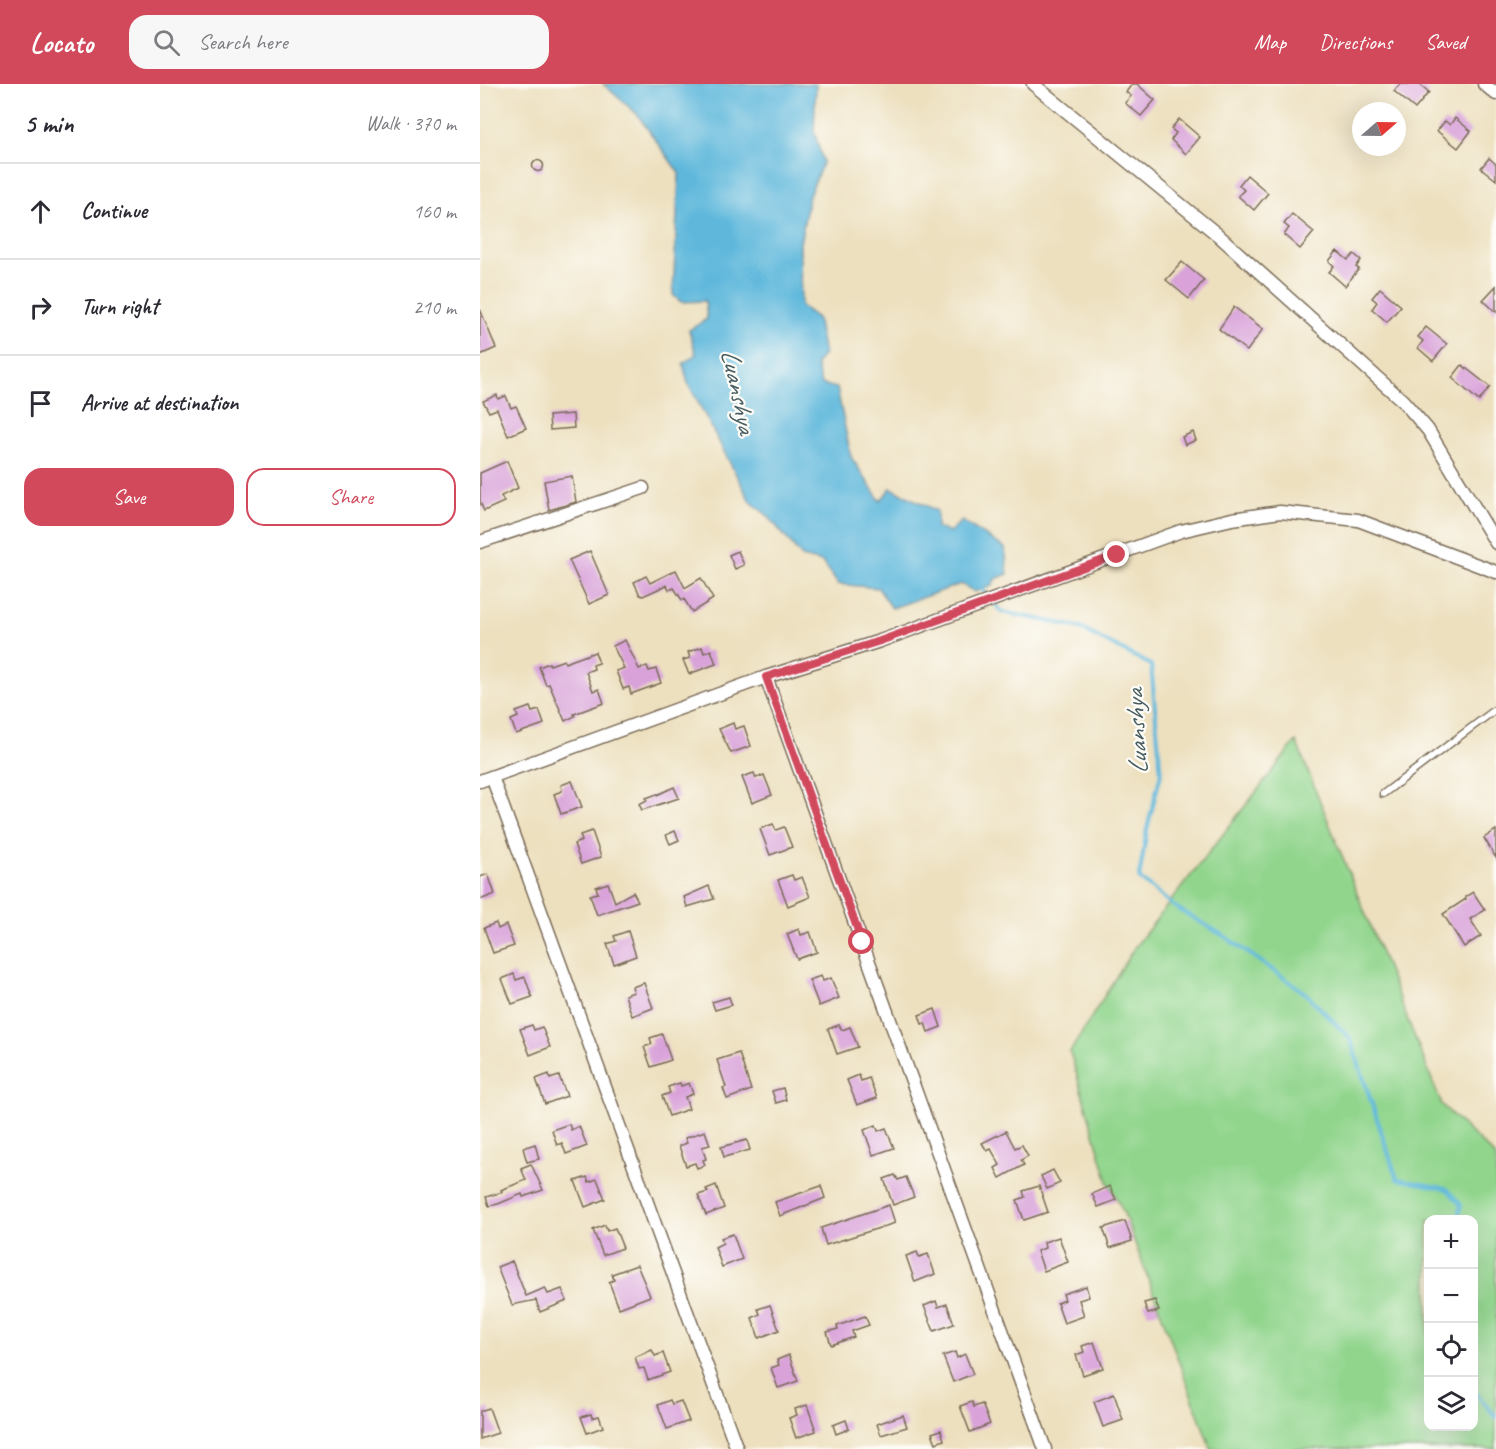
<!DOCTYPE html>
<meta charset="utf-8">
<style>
:root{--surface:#fff;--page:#f7f7f7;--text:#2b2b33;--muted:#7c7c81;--line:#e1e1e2;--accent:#d1495b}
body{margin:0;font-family:Caveat,sans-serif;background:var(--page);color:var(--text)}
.controls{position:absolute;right:18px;bottom:18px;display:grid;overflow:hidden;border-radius:12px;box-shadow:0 6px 24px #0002}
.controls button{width:54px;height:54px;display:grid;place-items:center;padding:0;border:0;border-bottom:2px solid var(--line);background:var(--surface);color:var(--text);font:30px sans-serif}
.compass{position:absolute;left:872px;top:18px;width:54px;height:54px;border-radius:50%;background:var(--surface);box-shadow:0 6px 24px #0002;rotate:70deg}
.stop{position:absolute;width:18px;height:18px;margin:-14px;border:4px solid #d1495b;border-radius:50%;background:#fff}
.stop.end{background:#d1495b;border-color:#fff;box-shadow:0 2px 6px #0008}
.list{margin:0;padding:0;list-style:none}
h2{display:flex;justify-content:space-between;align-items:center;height:78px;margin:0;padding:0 24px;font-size:26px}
h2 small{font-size:20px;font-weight:400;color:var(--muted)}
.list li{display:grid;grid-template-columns:39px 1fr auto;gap:18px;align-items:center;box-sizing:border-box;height:96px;padding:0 24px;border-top:2px solid var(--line)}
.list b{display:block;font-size:22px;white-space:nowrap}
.list em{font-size:20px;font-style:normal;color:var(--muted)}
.actions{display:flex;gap:12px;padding:18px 24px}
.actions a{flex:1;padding:14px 0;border:2px solid var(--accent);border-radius:18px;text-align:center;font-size:21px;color:var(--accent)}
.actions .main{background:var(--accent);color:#fff}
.icon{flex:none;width:33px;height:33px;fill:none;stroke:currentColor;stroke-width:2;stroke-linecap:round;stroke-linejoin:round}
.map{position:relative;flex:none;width:1016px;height:1365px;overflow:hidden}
header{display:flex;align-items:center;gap:36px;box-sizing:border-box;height:84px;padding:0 30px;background:var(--accent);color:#fff}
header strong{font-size:28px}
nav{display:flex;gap:33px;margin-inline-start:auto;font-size:21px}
.search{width:420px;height:54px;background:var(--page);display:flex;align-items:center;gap:15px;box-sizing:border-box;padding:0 21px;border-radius:18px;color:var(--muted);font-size:22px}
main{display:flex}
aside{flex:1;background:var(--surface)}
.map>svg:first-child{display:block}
.green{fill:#91d58d;stroke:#668056;stroke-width:1.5;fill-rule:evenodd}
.water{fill:#5eb8dc;stroke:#4c717d;stroke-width:1.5}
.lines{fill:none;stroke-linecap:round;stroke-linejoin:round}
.stream{stroke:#5eb8dc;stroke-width:4}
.building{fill:#d9a3da}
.lane-casing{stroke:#796a56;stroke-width:9}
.street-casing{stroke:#796a56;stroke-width:15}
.lane{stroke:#fff;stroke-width:6}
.street{stroke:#fff;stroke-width:12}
.route{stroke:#d1495b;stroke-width:8}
.labels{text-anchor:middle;stroke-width:4.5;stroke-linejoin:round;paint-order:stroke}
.water-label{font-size:27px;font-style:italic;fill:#475c60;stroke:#fdfcf7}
</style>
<header>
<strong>Locato</strong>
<div class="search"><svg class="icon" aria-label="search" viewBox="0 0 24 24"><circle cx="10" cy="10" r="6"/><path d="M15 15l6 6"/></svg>Search here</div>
<nav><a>Map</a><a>Directions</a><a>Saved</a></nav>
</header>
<main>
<aside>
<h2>5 min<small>Walk · 370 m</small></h2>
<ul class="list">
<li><svg class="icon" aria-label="ahead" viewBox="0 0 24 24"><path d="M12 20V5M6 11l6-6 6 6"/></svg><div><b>Continue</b></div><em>160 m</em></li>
<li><svg class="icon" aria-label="right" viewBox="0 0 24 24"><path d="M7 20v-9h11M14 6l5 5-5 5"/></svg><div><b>Turn right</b></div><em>210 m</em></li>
<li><svg class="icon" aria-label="arrive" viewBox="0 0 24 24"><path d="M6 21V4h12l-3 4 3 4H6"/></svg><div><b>Arrive at destination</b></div></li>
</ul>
<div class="actions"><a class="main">Save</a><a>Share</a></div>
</aside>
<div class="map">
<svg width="1016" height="1365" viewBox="0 0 1016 1365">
<rect width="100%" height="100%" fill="#fdfcf7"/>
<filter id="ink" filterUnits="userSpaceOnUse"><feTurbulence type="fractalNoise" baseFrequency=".0167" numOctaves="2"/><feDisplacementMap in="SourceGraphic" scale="12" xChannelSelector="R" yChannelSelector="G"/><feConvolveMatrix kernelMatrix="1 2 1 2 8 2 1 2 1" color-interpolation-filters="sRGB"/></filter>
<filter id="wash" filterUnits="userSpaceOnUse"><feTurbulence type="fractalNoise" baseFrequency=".008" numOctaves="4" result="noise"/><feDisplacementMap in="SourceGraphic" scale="24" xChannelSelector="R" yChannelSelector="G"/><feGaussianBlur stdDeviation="1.35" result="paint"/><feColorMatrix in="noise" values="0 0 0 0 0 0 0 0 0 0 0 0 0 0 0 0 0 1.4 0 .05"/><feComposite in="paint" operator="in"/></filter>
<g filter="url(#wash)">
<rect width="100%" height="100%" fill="#ede0bf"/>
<path class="green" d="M816,657L962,1021L1016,1073V1365H731L644,1129L628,1098L590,968L654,864ZM948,1136H994V1342H948Z"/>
<polygon class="water" points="123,0 336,0 334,47 343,78 329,112 320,159 321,222 337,234 344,270 336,280 341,300 357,304 371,373 400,417 411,404 457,427 457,444 469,448 482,437 525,464 528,490 515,495 512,502 495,508 481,500 412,524 398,504 358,500 342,478 322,473 288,432 270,417 208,299 203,280 216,270 209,246 227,235 225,217 201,218 193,211 199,89 157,30"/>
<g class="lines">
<g class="stream">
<polyline points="500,503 522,528 598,543 671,581 681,689 667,745 659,794 695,823 744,852 824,908 870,954 917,1095 967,1105 981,1121 977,1136"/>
<polyline points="994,1306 1016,1333"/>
</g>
</g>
<g id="blocks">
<g class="building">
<polygon points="652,0 657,0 675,16 661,32 645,19 651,12 646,8"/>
<polygon points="920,0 939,0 949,8 935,25 914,7"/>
<polygon points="975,34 991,47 978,64 957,47 965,37 970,41"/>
<polygon points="699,35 720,53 706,70 691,56 696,49 691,45"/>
<polygon points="1009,74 1016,80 1016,96 1001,84"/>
<circle cx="58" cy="82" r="5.5"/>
<polygon points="767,91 788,109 774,126 758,112 764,106 759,101"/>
<polygon points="812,130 834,148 820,165 804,151 809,144 804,140"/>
<polygon points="857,167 868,176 874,170 881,176 876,183 879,185 865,202 849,188 854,182 849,177"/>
<polygon points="702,178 724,196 709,215 686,196"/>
<polygon points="1016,202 1016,228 1003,216"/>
<polygon points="900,204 921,222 907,238 892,225 897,218 892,214"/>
<polygon points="754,223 783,245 767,267 739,245"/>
<polygon points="0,225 16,264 0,271"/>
<polygon points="946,243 967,260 953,277 938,264 943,257 938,253"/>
<polygon points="982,281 1010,303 999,317 972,294"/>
<polygon points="17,311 18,315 26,312 31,324 36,322 46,344 28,352 17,325 9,328 3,317"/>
<polygon points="93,330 94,344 70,346 69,332"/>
<polygon points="713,348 716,356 705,361 702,353"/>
<polygon points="27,377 38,404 21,412 24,418 4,427 0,418 0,389"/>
<polygon points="92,392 96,418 69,426 64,397"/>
<polygon points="110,467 129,511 109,520 89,476"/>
<polygon points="258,467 264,481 255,485 249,471"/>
<polygon points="196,486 205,504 221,494 233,515 212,528 204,515 202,516 194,504 189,506 187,501 163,512 160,511 154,498 166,492 170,499"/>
<polygon points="145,556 159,585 167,582 169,587 176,585 181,599 151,610 149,603 143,605 136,587 144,584 133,562"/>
<polygon points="222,563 224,569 231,566 236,580 209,590 203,576 210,574 208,568"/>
<polygon points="115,568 119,579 113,581 114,585 106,588 113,607 119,605 124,619 94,630 95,632 85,637 69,600 66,601 59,583 69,579 70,581 84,576 85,579"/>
<polygon points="50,623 52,628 59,626 64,640 36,650 31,636 38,633 36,628"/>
<polygon points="253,639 255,645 264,642 271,662 251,669 239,645"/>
<polygon points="274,689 276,694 284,691 292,711 272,719 262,693"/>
<polygon points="92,697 102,723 81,730 74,710 82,707 81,701"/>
<polygon points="194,703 199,714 162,726 159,720 167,716 166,714 177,710 177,711"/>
<polygon points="293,740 296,746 304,743 312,763 290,771 280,745"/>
<polygon points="1016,746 1016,774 1004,754"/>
<polygon points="112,747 121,773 101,780 94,760 102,757 100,751"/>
<polygon points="195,747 199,756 190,760 186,751"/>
<polygon points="8,790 15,810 0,816 0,793"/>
<polygon points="312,791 314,796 322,793 330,813 308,822 298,796"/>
<polygon points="128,799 135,818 153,808 158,817 117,831 110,811 118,809 116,803"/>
<polygon points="229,802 234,815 207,823 204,813"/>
<polygon points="993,808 1005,826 990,835 1001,852 984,863 963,830 986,815 985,813"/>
<polygon points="16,839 18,845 26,841 34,862 13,869 4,844"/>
<polygon points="319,845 321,851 330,848 337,868 317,875 307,850"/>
<polygon points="148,847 156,872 134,880 127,860 136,857 134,852"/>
<polygon points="34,890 36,896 45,893 52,913 32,920 22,895"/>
<polygon points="341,892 343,897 351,894 359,914 339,922 329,896"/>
<polygon points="164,899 173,924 152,932 145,911 154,908 152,903"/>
<polygon points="249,913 252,921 235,926 232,918"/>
<polygon points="455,925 461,943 448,948 445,939 442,940 439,931"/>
<polygon points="52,941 54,946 62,943 70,963 50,971 40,945"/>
<polygon points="359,941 362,946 370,943 378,963 357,970 348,945"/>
<polygon points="182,950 191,976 171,983 164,963 172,960 170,954"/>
<polygon points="259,969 271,1006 247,1015 243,1004 246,1003 237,976"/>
<polygon points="69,990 70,995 79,992 87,1012 65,1020 56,995"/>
<polygon points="379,991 381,997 389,994 397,1014 377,1021 367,996"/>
<polygon points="200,999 201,1002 209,999 213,1010 205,1013 209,1025 189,1032 182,1012 190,1009 188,1003"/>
<polygon points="303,1004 306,1016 296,1019 292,1007"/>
<polygon points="89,1040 91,1046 99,1042 107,1062 86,1070 82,1059 77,1061 72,1046"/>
<polygon points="396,1041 398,1047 406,1044 414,1064 393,1071 384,1046"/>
<polygon points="225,1047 230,1061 222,1063 226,1075 223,1076 225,1081 217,1084 215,1079 206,1082 199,1062 207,1059 205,1054"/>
<polygon points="526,1047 535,1064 542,1061 548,1072 541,1076 544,1081 520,1094 515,1084 520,1081 511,1065 507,1067 502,1059"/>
<polygon points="267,1056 270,1066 244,1073 241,1063"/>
<polygon points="55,1060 59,1075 47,1078 43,1064"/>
<polygon points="51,1080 63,1106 43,1113 42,1110 18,1120 9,1122 6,1113 22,1108 21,1106 46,1096 41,1084"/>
<polygon points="573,1086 580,1099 567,1105 561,1092"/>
<polygon points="415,1091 418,1096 426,1093 434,1113 413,1121 404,1095"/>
<polygon points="107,1093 109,1098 117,1095 125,1115 105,1123 95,1097"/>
<polygon points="236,1101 244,1124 226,1131 218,1111 228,1108 226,1105"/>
<polygon points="341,1102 345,1114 300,1132 295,1118"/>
<polygon points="559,1102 568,1128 544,1136 537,1116 545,1113 543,1107"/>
<polygon points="630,1102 636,1116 618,1123 612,1110"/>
<polygon points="409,1121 415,1139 346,1161 341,1144"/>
<polygon points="645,1137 652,1157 630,1164 623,1144"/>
<polygon points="125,1141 127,1147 135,1144 143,1164 123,1171 113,1146"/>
<polygon points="253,1150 262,1175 242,1183 235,1163 243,1159 241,1154"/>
<polygon points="579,1153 588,1178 564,1187 557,1167 565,1164 564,1158"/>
<polygon points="437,1168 439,1173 448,1170 455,1190 435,1198 426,1172"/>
<polygon points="32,1177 46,1212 65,1204 68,1210 82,1205 87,1217 60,1228 56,1216 32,1221 17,1183"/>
<polygon points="157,1181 170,1212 139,1224 129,1198 134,1196 132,1190"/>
<polygon points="606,1202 609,1213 599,1216 604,1232 584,1239 577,1219 585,1216 583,1210"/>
<polygon points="675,1216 679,1227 668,1230 664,1219"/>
<polygon points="456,1217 458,1223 467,1220 474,1240 454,1247 444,1222"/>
<polygon points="290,1221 299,1246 279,1254 272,1234 280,1230 278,1225"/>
<polygon points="385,1232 389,1241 372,1247 374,1253 351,1261 347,1248 358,1245 357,1242"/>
<polygon points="614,1258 623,1284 603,1291 596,1271 604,1268 602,1262"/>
<polygon points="172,1266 175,1272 183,1269 190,1288 168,1296 164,1284 159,1285 155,1273"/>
<polygon points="475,1268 477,1274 485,1270 493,1290 473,1298 463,1272"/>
<polygon points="309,1271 318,1297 298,1304 291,1284 299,1281 297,1276"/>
<polygon points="634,1310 643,1336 623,1343 614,1318"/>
<polygon points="190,1316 192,1320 201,1317 209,1337 187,1345 178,1321"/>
<polygon points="492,1318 494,1323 502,1320 510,1340 490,1348 480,1322"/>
<polygon points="327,1321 336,1347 316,1354 309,1334 317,1331 315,1325"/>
<polygon points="9,1324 18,1349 0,1355 0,1327"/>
<polygon points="111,1330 112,1334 119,1332 123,1343 107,1349 101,1333"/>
<polygon points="423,1331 427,1343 401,1351 397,1340"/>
<polygon points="366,1336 369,1345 356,1350 353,1341"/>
<polygon points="461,1346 464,1356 456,1359 452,1349"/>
</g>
</g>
</g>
<g filter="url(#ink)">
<use href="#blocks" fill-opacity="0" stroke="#796a56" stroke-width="1.5"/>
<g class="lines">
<defs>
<polyline id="lane" points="903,710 1016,625"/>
<g id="street">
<polyline points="553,0 738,151 923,317 948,346 1016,459"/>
<polyline points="1004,0 1016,10"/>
<polyline points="0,458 163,404"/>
<polyline points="286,593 565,1365"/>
<polyline points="12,693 257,1365"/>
<polyline points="0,697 286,593 400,557 701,447 752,435 800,428 878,436 1016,488"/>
</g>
</defs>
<use href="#lane" class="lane-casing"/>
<use href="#street" class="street-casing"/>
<use href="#lane" class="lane"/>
<use href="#street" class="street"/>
</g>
</g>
<g class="lines" filter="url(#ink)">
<polyline class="route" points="382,858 286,593 400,557 637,471"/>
</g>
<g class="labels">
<g class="water-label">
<text transform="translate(259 307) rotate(78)" y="9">Luanshya</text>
<text transform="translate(656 648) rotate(-93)" y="9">Luanshya</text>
</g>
</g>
</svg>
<div class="controls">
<button>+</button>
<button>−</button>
<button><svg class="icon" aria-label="locate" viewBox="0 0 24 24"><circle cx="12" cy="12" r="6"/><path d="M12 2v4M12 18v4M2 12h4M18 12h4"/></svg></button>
<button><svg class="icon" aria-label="layers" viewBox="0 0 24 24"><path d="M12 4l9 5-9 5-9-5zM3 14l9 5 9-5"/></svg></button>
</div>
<svg class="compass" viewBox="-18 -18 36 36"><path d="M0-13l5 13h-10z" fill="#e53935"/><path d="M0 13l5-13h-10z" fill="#7c7c81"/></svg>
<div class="stop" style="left:382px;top:858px"></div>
<div class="stop end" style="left:637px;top:471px"></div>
</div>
</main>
